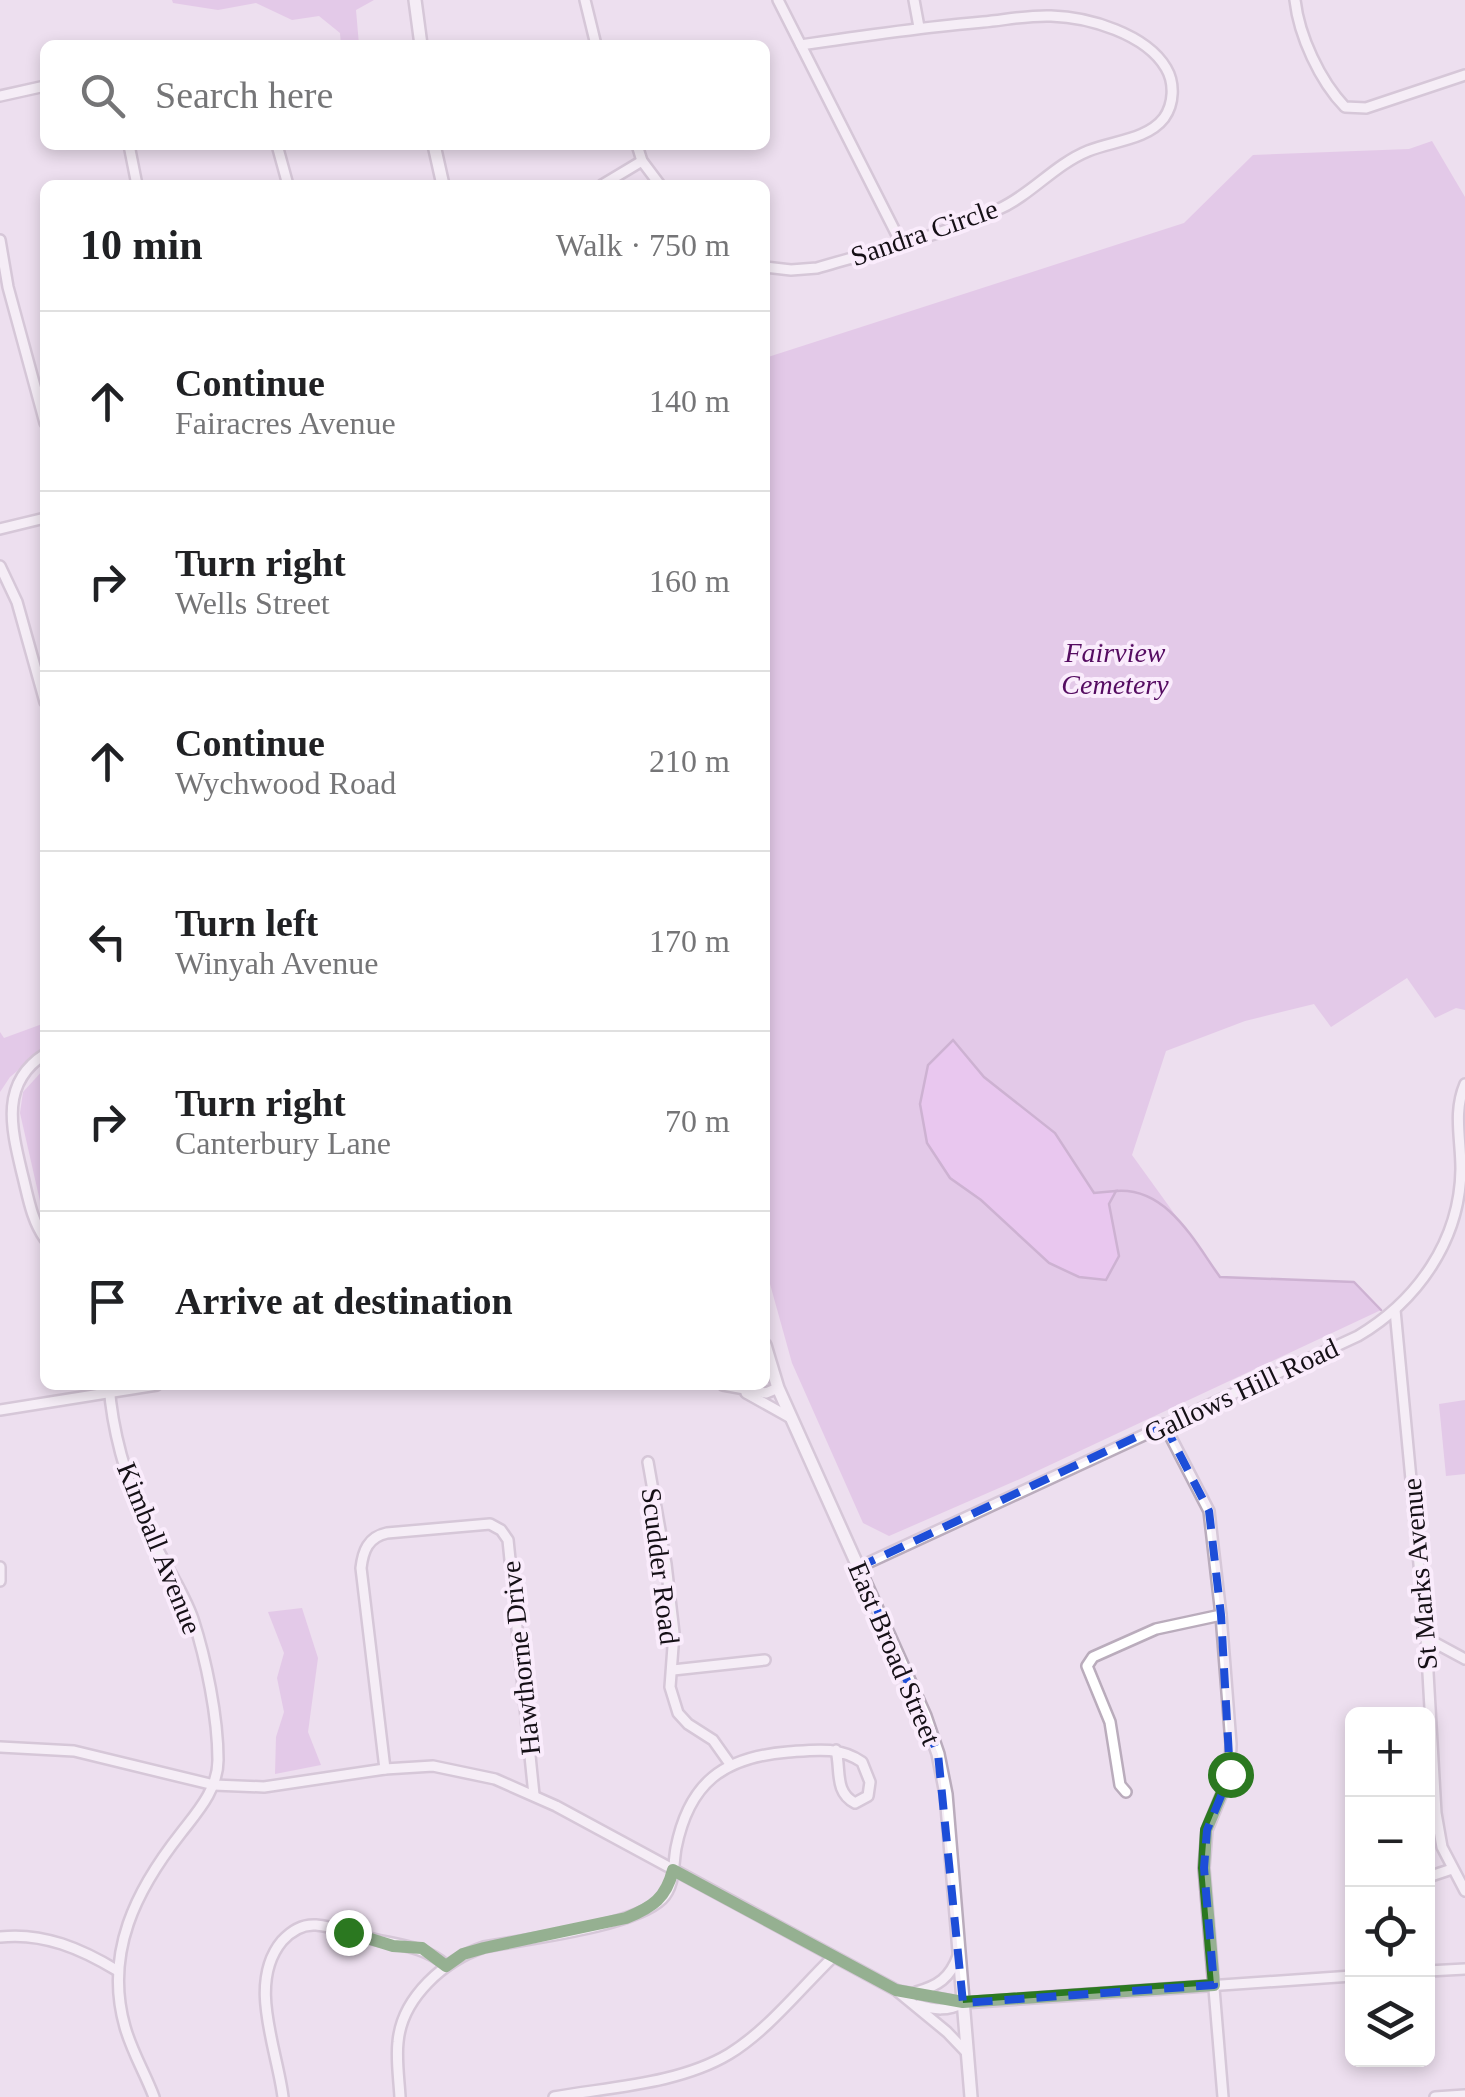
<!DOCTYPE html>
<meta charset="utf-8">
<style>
:root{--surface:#fff;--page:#f6f6f6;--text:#202124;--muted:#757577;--line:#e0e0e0}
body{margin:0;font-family:Georgia,serif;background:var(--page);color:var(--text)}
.controls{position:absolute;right:30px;bottom:30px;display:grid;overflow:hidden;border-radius:15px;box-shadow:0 5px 15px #0003}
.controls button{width:90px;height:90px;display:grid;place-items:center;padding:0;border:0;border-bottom:2px solid var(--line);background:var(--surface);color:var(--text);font:50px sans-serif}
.stop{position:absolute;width:30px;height:30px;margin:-22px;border:8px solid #2b7820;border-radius:50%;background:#fff}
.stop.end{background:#2b7820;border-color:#fff;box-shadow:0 2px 10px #0008}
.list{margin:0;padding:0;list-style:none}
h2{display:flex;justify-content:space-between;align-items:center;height:130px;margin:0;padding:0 40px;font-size:42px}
h2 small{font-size:32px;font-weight:400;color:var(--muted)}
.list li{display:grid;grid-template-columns:65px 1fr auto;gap:30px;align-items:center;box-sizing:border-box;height:180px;padding:0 40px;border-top:2px solid var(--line)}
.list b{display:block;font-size:38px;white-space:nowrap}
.list p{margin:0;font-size:32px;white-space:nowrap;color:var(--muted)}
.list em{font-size:32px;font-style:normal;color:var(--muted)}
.icon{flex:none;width:55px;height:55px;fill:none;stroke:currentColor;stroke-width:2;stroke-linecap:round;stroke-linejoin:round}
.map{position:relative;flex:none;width:1465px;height:2097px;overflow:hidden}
.search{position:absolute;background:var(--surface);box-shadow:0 5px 15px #0003;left:40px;top:40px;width:730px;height:110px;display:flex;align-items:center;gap:25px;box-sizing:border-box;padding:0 35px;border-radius:15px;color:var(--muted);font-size:38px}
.panel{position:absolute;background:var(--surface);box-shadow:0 5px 15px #0003;left:40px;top:180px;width:730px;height:1210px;border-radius:15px}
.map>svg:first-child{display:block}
.green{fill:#d8afdf;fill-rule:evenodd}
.water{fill:#e5aaf0;stroke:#a77caf;stroke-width:2.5}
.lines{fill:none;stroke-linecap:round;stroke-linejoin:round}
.stream{stroke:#a77caf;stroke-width:2.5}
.minor-casing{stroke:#baacbc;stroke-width:14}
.tertiary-casing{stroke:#baacbc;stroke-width:16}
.minor{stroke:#fff;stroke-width:9}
.tertiary{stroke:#fff;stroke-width:11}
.route{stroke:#2b7820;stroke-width:12}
.marked{fill:none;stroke:#1d4ed8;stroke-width:8;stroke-dasharray:20 12;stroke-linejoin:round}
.labels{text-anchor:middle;stroke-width:8;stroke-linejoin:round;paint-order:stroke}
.street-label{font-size:28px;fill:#151016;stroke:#faecfc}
.park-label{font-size:28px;font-style:italic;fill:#550c61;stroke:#faecfc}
</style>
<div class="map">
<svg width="1465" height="2097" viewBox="0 0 1465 2097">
<rect width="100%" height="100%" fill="#eddfef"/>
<g class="green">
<polygon points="172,0 374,0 356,10 359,45 341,45 340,33 319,16 292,20 256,3 218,10 173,3"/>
<path d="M1432,141L1465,197V1010L1456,1008L1435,1018L1407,978L1331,1027L1314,1004L1245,1021L1166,1051L1132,1155L1220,1277L1354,1282L1381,1310L1020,1479L889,1536L863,1523L792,1363L765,1266V358L1184,223L1253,155L1409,149ZM953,1040L984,1077L1055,1133L1094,1193L1114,1191L1109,1204L1119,1256L981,1200L950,1178L944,1048Z"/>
<polygon points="45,1023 45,1048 10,1077 0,1092 0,1032 4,1038"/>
<polygon points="45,1068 45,1223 20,1113 23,1092"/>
<polygon points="1465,1400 1465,1474 1446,1476 1439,1404"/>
<polygon points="302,1608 318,1658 308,1732 321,1765 275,1774 276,1737 284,1712 277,1678 284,1653 268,1612"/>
</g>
<polygon class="water" points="953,1040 984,1077 1055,1133 1094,1193 1116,1191 1109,1204 1119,1256 1106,1280 1079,1277 1049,1263 981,1200 950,1178 927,1143 920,1104 928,1065"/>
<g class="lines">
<path class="stream" d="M1116,1191C1167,1187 1194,1241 1220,1277L1354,1282L1381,1310"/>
<defs>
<g id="minor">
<polyline points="585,0 596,45"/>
<polyline points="778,0 901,243"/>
<polyline points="914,0 919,27"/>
<path d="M1295,0C1299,36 1320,81 1345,107L1366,108L1465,75"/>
<polyline points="0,96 45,86"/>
<polyline points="129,145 137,185"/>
<polyline points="277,145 288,185"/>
<polyline points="637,145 642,161 660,185"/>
<polyline points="602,185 642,161"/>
<polyline points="0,240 8,287 45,423"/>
<path d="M765,267L791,270L817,268C877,250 942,236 999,209C1032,194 1054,165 1088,151C1112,141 1147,140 1164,118C1174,104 1175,83 1166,68C1146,34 1089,17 1051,16C1029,15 1005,20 983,22C922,27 862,36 801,45"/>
<polyline points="0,529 45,518"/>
<polyline points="0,566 17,602 45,702"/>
<path d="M45,1054C0,1083 11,1127 22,1173C28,1196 31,1219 45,1239"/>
<polyline points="1395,1310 1426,1638 1436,1813 1442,1847 1465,1891"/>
<path d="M109,1385C113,1441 131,1494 155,1544C167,1568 184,1593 193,1619C206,1659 218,1717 218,1760C218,1789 198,1811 181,1833C136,1890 104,1953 125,2027C132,2052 145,2073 154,2097"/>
<polyline points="723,1385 766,1393 778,1388"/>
<polyline points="746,1393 789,1417"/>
<polyline points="0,1410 157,1385"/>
<polyline points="1164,1424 1209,1511 1221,1615 1231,1744 1230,1774 1207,1830 1204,1868 1223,2097"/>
<polyline points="648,1462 666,1564 674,1633 670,1687 678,1713 688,1724 713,1740 730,1764"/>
<polyline points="0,1567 0,1581"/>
<path d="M859,1567L1358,1336C1417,1301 1460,1241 1461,1169C1461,1139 1453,1112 1465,1084"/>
<polyline points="1426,1638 1465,1659"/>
<polyline points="673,1670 765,1660"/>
<polyline points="0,1747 74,1751 214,1785 264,1787 385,1769 433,1766 495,1779 556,1806 896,1990 947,2032 968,2054"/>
<path d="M385,1769L361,1568C363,1551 368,1537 387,1533L490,1524L501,1530L508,1540L534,1795"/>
<polyline points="1126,1792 1120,1785 1110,1722 1087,1666 1093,1657 1156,1629 1221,1615"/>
<polyline points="1428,1877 1452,1869"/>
<path d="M0,1937C43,1932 82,1949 118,1971"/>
<polyline points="1428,1971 1465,1969"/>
<polyline points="898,1991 963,2003 1352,1976"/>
<path d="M916,1992C938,1986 950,1978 958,1956"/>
<path d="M918,2005C935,2010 948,2011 963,2003"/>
<path d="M283,2097C277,2048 247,1983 282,1941C291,1931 303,1924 316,1925C331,1926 346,1932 361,1936C391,1945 423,1944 447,1966"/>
<path d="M400,2097C399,2079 396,2059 398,2042C402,1997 445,1960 484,1947C526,1939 633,1927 662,1899C675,1886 673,1865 676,1848C689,1783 723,1757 788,1752C815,1750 838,1746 862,1762L870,1782L868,1796L855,1803C834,1792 841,1770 836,1750"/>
<path d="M554,2097C610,2087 679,2084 729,2054C768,2030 799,1990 832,1958"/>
<polyline points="1435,2097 1465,2095"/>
</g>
<g id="tertiary">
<polyline points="415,0 421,45"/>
<polyline points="434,145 443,185"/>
<polyline points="765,1345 778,1388 925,1716 938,1754 946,1794 971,2097"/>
</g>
</defs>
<use href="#minor" class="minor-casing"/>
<use href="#tertiary" class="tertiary-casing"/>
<use href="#minor" class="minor"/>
<use href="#tertiary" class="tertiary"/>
</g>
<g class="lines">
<path class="route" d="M348,1932L393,1946L422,1948L446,1966L463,1954L484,1948L626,1918C653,1907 666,1898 673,1870L896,1990L963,2002L1214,1985L1204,1868L1206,1830L1230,1774"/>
</g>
<path d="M0 0H1465V2097H0ZM1164,1424L1209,1511L1221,1615L1230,1774L1207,1830L1204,1868L1214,1985L963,2003L938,1754L859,1567Z" fill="#eddfef" fill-opacity=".55" fill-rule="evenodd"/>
<path class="marked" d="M1164,1424L1209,1511L1221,1615L1230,1774L1207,1830L1204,1868L1214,1985L963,2003L938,1754L859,1567Z"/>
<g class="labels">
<g class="street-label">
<text transform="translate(924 232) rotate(-19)" y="10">Sandra Circle</text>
<text transform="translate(1241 1390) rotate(-25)" y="10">Gallows Hill Road</text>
<text transform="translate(160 1548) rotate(68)" y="10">Kimball Avenue</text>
<text transform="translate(661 1566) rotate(83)" y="10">Scudder Road</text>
<text transform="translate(1419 1574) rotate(-95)" y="10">St Marks Avenue</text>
<text transform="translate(895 1653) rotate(67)" y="10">East Broad Street</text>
<text transform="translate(520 1658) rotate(-96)" y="10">Hawthorne Drive</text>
</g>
<g class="park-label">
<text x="1115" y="662">Fairview<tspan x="1115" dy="32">Cemetery</tspan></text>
</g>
</g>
</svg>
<div class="controls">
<button>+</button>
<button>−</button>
<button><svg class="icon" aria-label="locate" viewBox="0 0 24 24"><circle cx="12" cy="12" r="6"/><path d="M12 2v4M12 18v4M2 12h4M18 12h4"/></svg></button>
<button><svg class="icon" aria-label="layers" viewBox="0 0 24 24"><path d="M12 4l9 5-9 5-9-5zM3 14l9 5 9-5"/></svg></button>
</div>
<div class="stop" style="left:1230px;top:1774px"></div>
<div class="stop end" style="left:348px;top:1932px"></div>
<div class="search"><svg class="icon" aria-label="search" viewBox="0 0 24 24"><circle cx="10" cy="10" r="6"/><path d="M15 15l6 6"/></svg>Search here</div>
<section class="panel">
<h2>10 min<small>Walk · 750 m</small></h2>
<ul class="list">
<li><svg class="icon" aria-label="ahead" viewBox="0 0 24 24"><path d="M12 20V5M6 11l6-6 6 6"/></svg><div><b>Continue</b><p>Fairacres Avenue</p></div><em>140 m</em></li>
<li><svg class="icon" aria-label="right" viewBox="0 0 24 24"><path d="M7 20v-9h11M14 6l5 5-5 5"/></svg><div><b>Turn right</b><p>Wells Street</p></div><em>160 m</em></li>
<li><svg class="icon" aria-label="ahead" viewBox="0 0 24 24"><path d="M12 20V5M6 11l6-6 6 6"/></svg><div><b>Continue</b><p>Wychwood Road</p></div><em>210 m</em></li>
<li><svg class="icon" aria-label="left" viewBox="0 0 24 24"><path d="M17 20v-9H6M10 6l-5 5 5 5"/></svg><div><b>Turn left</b><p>Winyah Avenue</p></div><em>170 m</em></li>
<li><svg class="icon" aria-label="right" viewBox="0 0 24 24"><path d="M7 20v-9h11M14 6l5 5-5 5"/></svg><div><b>Turn right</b><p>Canterbury Lane</p></div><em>70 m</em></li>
<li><svg class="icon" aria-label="arrive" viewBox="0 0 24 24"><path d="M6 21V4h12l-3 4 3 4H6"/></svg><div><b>Arrive at destination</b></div></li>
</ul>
</section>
</div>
